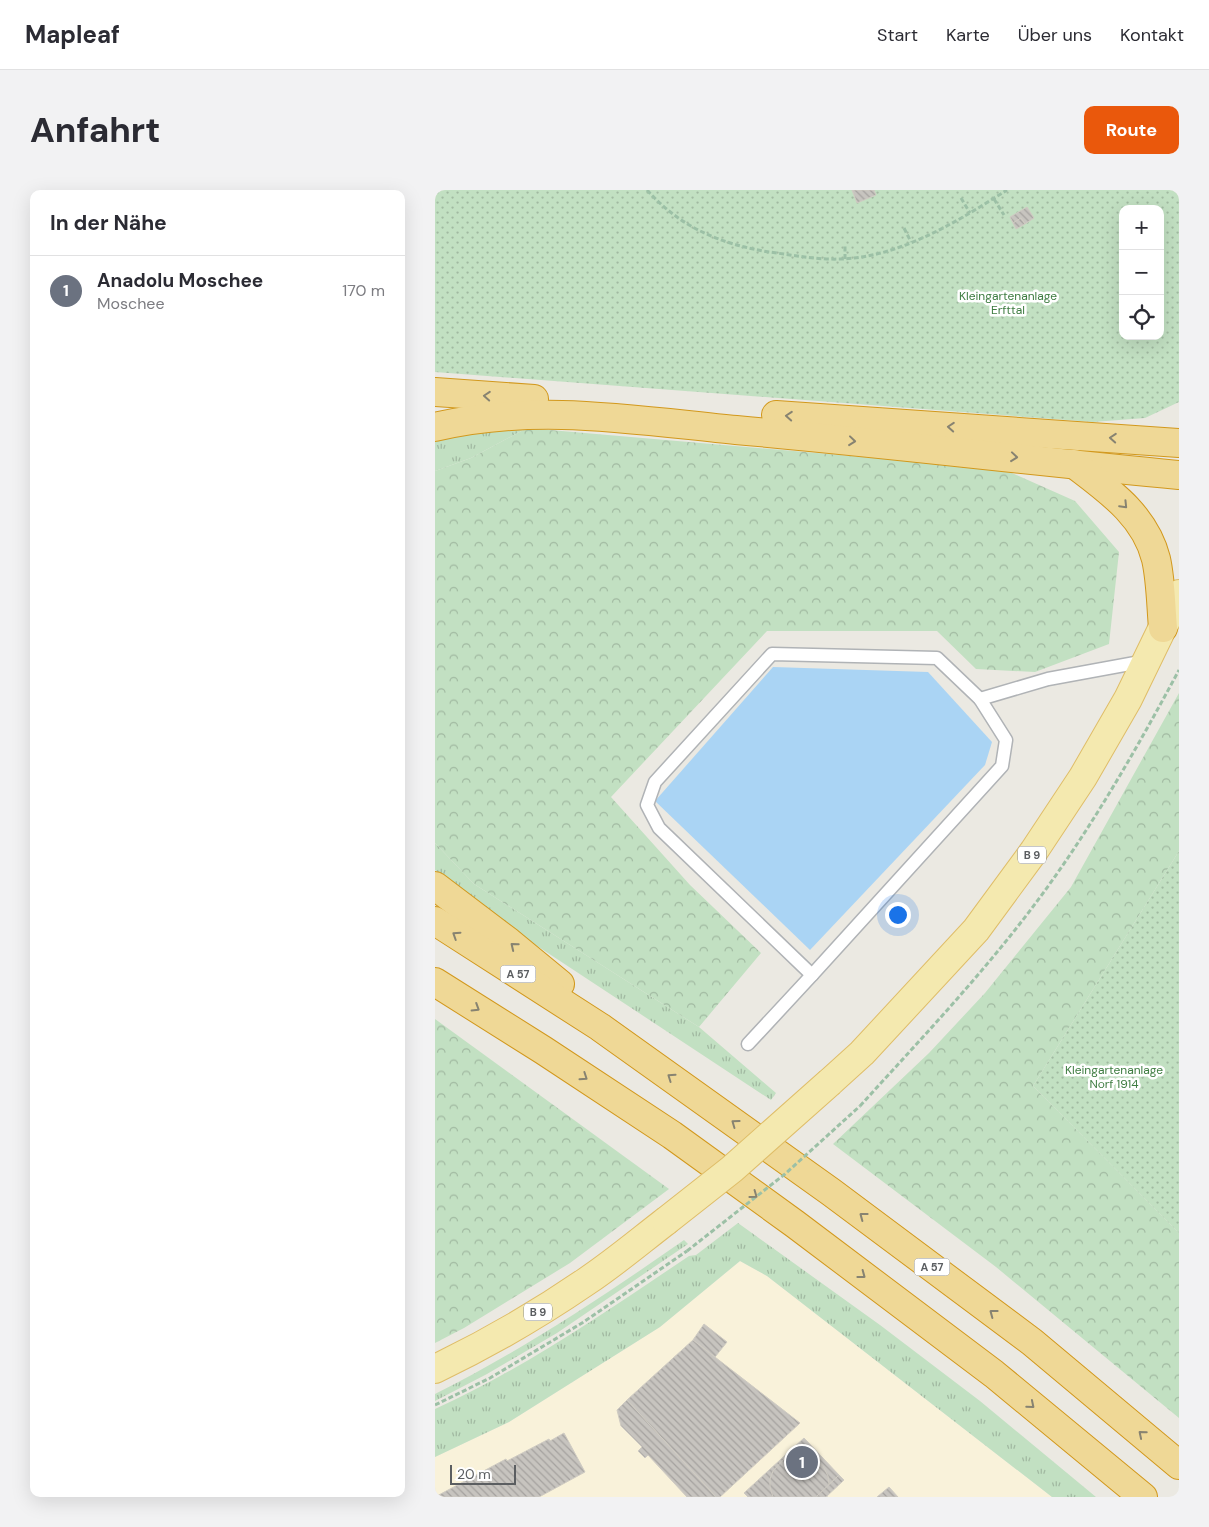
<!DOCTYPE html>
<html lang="de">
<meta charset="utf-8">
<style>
:root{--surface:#fff;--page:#f2f2f3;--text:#2b2b33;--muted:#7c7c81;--line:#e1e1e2;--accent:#ea580c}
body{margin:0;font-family:"DM Sans",sans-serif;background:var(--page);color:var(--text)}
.controls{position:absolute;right:15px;top:15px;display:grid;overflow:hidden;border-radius:10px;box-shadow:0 5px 20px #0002}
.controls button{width:45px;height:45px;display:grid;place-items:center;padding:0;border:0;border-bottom:1px solid var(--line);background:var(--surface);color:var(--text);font:25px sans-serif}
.scale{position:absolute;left:15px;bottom:12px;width:66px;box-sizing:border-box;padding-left:5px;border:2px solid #5b5e61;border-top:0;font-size:14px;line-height:18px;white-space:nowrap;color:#5b5e61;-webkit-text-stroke:4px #fff;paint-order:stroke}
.you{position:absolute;left:462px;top:724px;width:18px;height:18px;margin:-12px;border:4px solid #fff;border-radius:50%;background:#1a73e8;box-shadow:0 0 0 8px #1a73e833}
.badge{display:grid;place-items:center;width:32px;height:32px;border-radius:50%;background:var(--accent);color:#fff;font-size:16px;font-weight:700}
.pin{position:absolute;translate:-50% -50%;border:2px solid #fff;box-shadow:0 1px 5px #0006}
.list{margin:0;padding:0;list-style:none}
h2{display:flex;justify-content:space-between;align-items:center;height:65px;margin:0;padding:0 20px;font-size:21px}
h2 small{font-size:16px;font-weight:400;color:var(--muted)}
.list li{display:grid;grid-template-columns:32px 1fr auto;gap:15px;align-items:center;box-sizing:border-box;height:70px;padding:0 20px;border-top:1px solid var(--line)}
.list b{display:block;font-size:19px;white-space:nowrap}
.list p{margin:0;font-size:16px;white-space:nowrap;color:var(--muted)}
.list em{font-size:16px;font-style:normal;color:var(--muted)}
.icon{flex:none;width:28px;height:28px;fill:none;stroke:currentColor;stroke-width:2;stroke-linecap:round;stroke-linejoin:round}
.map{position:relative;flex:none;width:744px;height:1307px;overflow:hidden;border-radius:10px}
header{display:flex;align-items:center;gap:30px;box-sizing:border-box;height:70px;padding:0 25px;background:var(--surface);border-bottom:1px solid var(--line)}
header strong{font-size:24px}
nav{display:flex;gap:28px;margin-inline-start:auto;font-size:18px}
.intro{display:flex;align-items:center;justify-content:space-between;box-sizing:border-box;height:120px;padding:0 30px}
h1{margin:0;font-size:35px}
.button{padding:12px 22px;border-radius:10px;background:var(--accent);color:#fff;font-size:18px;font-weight:700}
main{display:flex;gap:30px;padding:0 30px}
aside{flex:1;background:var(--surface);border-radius:10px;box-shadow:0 5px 20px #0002}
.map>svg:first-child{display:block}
.commercial{fill:#f9f2da}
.grass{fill:url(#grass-tufts)}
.forest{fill:url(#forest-crowns)}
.park{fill:url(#park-dots);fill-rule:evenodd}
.water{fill:#aad4f4}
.building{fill:url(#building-back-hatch);stroke:#cfcbc2}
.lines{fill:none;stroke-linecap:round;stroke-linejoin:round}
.service-casing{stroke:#b0b3b6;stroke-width:15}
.primary-casing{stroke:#dfbd68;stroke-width:30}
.motorway-casing{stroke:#d2981c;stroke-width:30}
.path{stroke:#9cc0a6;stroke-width:3;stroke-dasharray:5 2.5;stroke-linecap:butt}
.service{stroke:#fff;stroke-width:12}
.primary{stroke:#f4e9af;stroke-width:28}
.motorway{stroke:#efd896;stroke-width:28}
.primary-bridge-casing{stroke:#dfbd68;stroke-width:30;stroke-linecap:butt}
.path-bridge{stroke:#9cc0a6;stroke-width:3;stroke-dasharray:5 2.5;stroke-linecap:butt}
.primary-bridge{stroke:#f4e9af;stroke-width:28}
.oneway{stroke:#878371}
.labels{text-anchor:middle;stroke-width:5;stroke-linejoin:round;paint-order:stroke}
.shield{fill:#fff;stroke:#8c8e90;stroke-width:1}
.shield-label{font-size:11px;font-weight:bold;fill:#5b5e61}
.park-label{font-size:12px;fill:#3e7c41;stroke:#fff}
</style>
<header>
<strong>Mapleaf</strong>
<nav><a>Start</a><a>Karte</a><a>Über uns</a><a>Kontakt</a></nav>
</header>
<div class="intro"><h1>Anfahrt</h1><a class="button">Route</a></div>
<main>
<aside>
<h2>In der Nähe<small></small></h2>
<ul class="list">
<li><span class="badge" style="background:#6b7280">1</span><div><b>Anadolu Moschee</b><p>Moschee</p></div><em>170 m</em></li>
</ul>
</aside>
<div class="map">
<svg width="744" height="1307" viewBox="0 0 744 1307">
<defs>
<pattern id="grass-tufts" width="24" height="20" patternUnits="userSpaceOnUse" patternTransform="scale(1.25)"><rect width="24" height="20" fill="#c2e0c2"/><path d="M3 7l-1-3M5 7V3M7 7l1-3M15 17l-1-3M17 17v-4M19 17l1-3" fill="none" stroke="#a1b9a1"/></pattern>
<pattern id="forest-crowns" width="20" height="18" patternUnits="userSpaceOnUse" patternTransform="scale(1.25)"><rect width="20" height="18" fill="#c2e0c2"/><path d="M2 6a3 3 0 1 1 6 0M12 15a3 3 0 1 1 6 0" fill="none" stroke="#a1b9a1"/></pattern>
<pattern id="park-dots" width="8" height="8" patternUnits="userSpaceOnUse" patternTransform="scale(1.25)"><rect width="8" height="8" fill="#c2e0c2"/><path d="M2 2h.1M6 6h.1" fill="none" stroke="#a1b9a1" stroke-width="1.8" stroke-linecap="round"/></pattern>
<pattern id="building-back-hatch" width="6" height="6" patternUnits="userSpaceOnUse" patternTransform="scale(1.25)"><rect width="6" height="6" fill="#c7c4bf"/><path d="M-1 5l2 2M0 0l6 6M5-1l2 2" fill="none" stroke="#a5a29f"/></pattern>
</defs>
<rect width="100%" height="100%" fill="#ebe9e2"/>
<polygon class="commercial" points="305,1071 332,1086 617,1307 0,1307 0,1267 74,1232 225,1137"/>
<g class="grass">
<polygon points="92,238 36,268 0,281 0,250 10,246"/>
<polygon points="0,653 39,694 264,837 341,903 336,910 43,717 0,680"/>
<path d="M303,1033L445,1135L545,1211L661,1307H617L332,1086L305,1071L225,1137L74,1232L0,1267V1219C90,1178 172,1121 254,1066L261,1065Z"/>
<path d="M249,1050L253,1054L122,1143L52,1184L0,1211V1204C88,1160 169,1106 249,1050Z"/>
</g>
<g class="forest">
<polygon points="92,238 568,279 640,311 684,362 674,454 600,482 541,479 502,441 332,441 176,607 255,695 326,763 264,837 39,694 0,653 0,281 36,268"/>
<polygon points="744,503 744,661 598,896 744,1043 744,1228 561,1077 398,954 494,863 550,803 636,697"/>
<polygon points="0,829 234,999 135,1073 29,1138 0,1153"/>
</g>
<g class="park">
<path d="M0,0H744V212L710,228L658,232L0,182ZM688,19H725V146H688Z"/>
<polygon points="744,661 744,1043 598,896"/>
</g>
<polygon class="water" points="338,477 493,482 557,552 550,575 375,760 220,611"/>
<g class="building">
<polygon points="417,0 439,0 441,5 422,13"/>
<polygon points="592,17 599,28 590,34 586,28 578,33 575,27"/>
<polygon points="586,28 590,34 581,39 578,33"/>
<polygon points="269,1134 292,1152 280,1167 258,1150"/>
<polygon points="258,1150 365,1233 285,1307 281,1307 192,1210"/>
<polygon points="192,1210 281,1307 252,1307 213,1265 210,1268 203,1261 207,1257 186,1236 182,1220"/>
<polygon points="129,1243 150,1282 104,1307 0,1307 71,1269 72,1271 114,1249 115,1251"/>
<polygon points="369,1248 404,1285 381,1307 313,1307 309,1303"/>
<polygon points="366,1265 373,1266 388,1276 393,1286 394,1294 392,1307 338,1307 335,1297 335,1289 338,1281 349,1269 357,1266"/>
<polygon points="404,1285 409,1290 391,1307 381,1307"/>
<polygon points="454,1297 463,1307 442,1307"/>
</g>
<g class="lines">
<defs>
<g id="service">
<polygon points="337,464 502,468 545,509 571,550 567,576 377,785 224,638 212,615 220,592"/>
<polyline points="545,509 613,489 711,471"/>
<polyline points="313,854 377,785"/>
</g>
<g id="primary">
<polyline points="395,892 427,863 541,740 599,661 648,587 693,509 744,404"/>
<path d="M0,1179C52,1154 104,1124 152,1091C179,1073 205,1051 231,1031"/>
</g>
<g id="motorway">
<polyline points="0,202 99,209"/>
<polyline points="341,225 744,253"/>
<path d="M0,237C100,213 199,230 301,240C448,253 596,271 744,285"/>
<path d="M639,274C673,300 710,325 721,369C726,391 726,416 728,438"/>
<polyline points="0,696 74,752 125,794"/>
<polyline points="0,731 165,837 396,1002 597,1152 744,1275"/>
<polyline points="0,792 108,860 237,945 360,1034 559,1184 708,1307"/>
</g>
</defs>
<use href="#service" class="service-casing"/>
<use href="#primary" class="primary-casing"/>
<use href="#motorway" class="motorway-casing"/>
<g class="path">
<path d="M212,0C245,37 285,54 334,62C358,65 382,70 406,69C466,67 523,31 572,0"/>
<polyline points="526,8 535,23"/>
<polyline points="559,9 569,25"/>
<polyline points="469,38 476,52"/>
<polyline points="410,69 410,56"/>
<path d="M425,916C484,851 544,788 597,718C653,644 700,562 744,480"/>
<polyline points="0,1215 55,1188 147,1133 252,1061"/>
</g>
<use href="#service" class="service"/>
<use href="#primary" class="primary"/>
<use href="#motorway" class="motorway"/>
<defs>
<polyline id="primary-bridge" points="231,1031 297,979 395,892"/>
</defs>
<use href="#primary-bridge" class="primary-bridge-casing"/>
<polyline class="path-bridge" points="252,1061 350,984 425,916"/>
<use href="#primary-bridge" class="primary-bridge"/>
</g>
<defs><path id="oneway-chevron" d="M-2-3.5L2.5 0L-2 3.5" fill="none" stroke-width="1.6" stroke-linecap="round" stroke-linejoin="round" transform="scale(1.25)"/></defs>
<g class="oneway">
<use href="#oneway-chevron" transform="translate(52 206) rotate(-176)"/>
<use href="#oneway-chevron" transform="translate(354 226) rotate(-176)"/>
<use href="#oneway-chevron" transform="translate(516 237) rotate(-176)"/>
<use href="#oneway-chevron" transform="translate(678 248) rotate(-176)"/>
<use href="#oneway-chevron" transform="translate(417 251) rotate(6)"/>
<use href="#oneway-chevron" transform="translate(579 267) rotate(6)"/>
<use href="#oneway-chevron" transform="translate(689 315) rotate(46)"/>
<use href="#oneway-chevron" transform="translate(21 745) rotate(-147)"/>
<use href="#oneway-chevron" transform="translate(79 756) rotate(-141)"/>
<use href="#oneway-chevron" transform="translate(41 818) rotate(32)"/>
<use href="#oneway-chevron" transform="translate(149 887) rotate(34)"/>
<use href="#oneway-chevron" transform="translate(236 887) rotate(-145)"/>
<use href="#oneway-chevron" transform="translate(300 933) rotate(-144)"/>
<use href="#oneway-chevron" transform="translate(319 1005) rotate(36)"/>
<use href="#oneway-chevron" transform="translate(428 1026) rotate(-143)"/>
<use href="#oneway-chevron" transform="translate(427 1085) rotate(37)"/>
<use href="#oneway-chevron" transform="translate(558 1123) rotate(-143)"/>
<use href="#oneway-chevron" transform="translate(596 1215) rotate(40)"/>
<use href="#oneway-chevron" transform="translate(707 1244) rotate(-140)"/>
</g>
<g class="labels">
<g class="shield">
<rect x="583" y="656.5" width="28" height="17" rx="4"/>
<rect x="65.5" y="775.5" width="35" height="17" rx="4"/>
<rect x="479.5" y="1068.5" width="35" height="17" rx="4"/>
<rect x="89" y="1113.5" width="28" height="17" rx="4"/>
</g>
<g class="shield-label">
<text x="597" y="669">B 9</text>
<text x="83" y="788">A 57</text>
<text x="497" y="1081">A 57</text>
<text x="103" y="1126">B 9</text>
</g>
<g class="park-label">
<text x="573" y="110">Kleingartenanlage<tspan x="573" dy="14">Erfttal</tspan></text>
<text x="679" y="884">Kleingartenanlage<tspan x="679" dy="14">Norf 1914</tspan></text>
</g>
</g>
</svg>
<div class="controls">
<button>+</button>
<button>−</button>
<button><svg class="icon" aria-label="locate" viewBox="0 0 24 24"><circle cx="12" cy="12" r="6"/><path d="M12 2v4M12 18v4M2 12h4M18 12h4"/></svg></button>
</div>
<div class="scale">20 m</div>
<div class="you"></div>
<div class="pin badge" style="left:367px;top:1272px;background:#6b7280">1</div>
</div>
</main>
